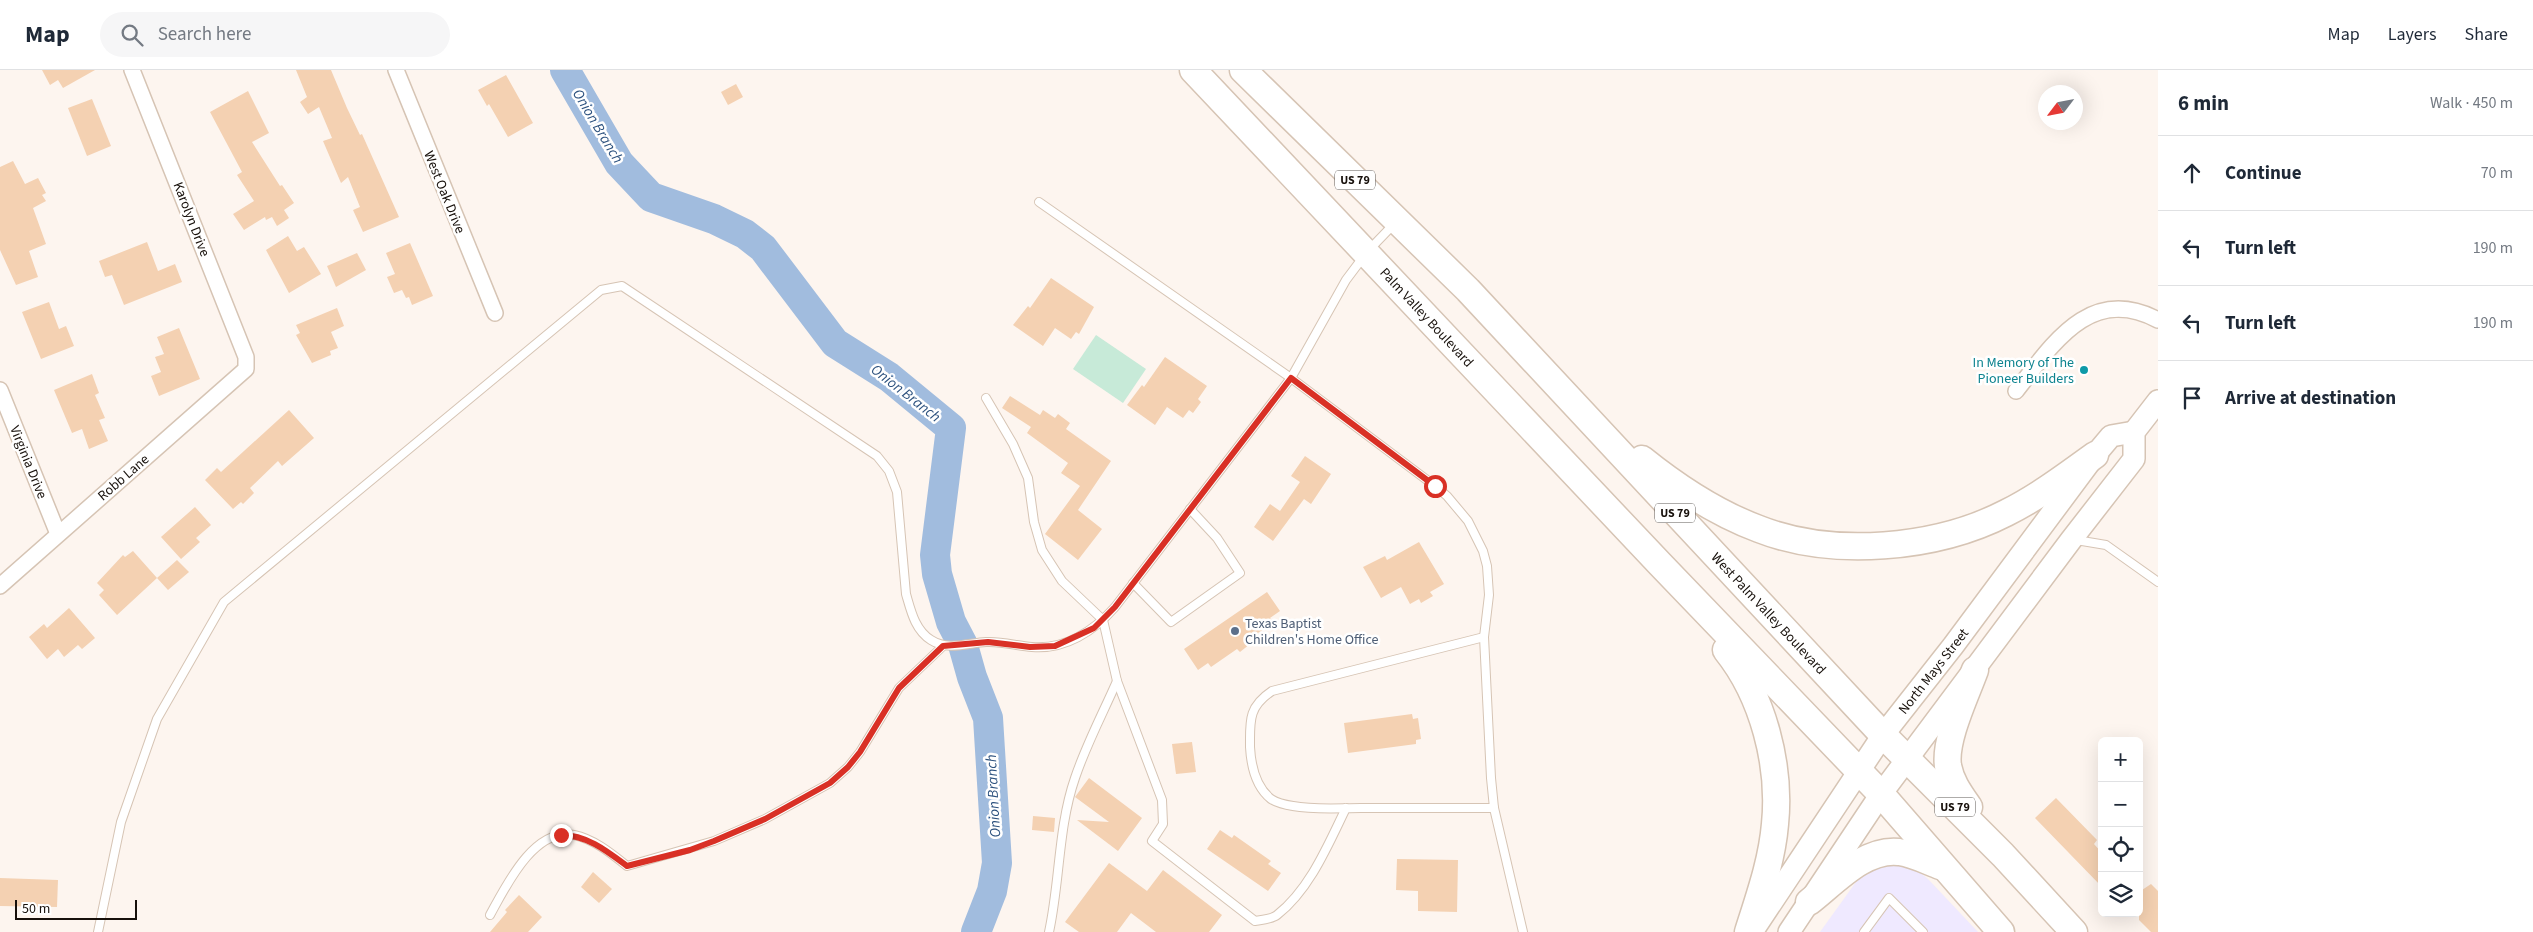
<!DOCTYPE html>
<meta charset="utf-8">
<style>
:root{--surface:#fff;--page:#f6f6f7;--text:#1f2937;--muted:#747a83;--line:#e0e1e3}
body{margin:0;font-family:"Source Sans 3",sans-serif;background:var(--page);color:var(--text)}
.controls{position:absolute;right:15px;bottom:15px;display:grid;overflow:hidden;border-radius:8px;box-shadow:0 5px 20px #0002}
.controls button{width:45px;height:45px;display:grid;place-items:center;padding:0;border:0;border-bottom:1px solid var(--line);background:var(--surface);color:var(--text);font:25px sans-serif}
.compass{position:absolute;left:2038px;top:15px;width:45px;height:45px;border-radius:50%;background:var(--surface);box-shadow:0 5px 20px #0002;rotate:238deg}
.scale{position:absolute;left:15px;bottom:12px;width:122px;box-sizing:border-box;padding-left:5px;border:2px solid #17100b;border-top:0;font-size:14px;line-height:18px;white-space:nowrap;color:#17100b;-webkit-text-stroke:4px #fff;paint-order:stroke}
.stop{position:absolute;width:15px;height:15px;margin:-11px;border:4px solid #d93025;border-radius:50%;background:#fff}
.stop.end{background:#d93025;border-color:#fff;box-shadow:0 1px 5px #0008}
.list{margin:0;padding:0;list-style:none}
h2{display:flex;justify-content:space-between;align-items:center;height:65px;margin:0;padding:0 20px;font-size:21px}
h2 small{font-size:16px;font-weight:400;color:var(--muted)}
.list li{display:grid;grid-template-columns:32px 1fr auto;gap:15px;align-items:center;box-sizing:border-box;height:75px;padding:0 20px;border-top:1px solid var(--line)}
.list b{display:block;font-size:19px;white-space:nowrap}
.list em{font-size:16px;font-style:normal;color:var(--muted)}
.icon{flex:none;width:28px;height:28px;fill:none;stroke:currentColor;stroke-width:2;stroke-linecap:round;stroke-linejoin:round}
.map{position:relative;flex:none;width:2158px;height:862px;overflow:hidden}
header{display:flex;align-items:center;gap:30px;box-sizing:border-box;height:70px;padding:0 25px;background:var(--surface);border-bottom:1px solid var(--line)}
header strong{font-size:24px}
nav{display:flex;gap:28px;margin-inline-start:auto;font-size:18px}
.search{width:350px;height:45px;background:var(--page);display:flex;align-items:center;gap:12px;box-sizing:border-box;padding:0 18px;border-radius:28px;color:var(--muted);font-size:19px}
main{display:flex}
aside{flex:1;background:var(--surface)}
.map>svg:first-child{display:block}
.commercial{fill:#efe9ff}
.green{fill:#c7ead8}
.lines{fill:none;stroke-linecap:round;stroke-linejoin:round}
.river{stroke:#a1bcde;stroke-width:30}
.building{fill:#f4d1b2}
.lane-casing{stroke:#d6c4b4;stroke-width:10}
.street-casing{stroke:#d6c4b4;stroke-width:18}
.secondary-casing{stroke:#d6c4b4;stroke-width:24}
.highway-casing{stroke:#d6c4b4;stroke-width:29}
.lane{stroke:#fff;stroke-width:8}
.street{stroke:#fff;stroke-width:15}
.secondary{stroke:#fff;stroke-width:21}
.highway{stroke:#fff;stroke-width:26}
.route{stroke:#d93025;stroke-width:6}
.culture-dot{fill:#0f9aa8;stroke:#fff;stroke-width:2}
.service-dot{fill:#5c6f8a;stroke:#fff;stroke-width:2}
.labels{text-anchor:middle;stroke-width:5;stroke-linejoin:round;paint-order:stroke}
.shield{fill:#fff;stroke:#5d5854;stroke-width:1}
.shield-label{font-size:12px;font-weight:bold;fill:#17100b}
.street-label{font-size:14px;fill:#17100b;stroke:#fff}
.culture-label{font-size:14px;fill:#0d838f;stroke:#fff;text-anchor:end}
.service-label{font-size:14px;fill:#4e5e75;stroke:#fff;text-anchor:start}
.water-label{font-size:15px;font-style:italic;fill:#2c517e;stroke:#fff}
</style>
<header>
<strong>Map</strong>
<div class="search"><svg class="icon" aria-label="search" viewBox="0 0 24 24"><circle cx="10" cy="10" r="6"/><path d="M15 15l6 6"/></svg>Search here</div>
<nav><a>Map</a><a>Layers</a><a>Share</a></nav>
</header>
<main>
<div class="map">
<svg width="2158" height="862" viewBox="0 0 2158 862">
<rect width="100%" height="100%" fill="#fdf5ef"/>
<polygon class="commercial" points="1906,791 1928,809 1978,862 1820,862 1856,812 1879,792"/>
<polygon class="green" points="1096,265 1146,299 1123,333 1073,299"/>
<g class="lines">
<polyline class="river" points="565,0 619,93 651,127 714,149 745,164 763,178 835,273 889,307 951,358 935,485 937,504 951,552 963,575 972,607 988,648 997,793 992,821 976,862"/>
</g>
<g class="building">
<polygon points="42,0 95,0 63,18 58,10 50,15"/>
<polygon points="296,0 331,0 347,38 360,65 362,64 399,147 363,162 353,140 360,137 348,107 341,113 323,71 332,68 319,37 308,44 300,32 307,27"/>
<polygon points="506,5 533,53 508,67 489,34 487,36 478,20"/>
<polygon points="736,14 743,27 728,35 721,22"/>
<polygon points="248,21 269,63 252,72 280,116 282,115 294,133 284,140 289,148 277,156 272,147 266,150 265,147 244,160 233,144 254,131 237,105 242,102 210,42"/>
<polygon points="92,29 111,76 87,86 68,38"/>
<polygon points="13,91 25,114 38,108 46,123 42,125 46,131 33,138 46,174 29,181 38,207 16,215 0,180 0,97"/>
<polygon points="288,166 297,181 304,177 321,204 289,223 266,180"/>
<polygon points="147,172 158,201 175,194 182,212 124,235 112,205 105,207 99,191"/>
<polygon points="410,173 433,226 412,235 409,227 406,228 402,220 394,223 387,207 395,204 386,183"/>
<polygon points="357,183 366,200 336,217 327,196"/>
<polygon points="1051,208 1094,237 1079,264 1076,262 1071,269 1055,258 1043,276 1013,255 1028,236 1030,238"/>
<polygon points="49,232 59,259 66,256 74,276 41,289 22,242"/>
<polygon points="337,238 344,256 331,262 338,278 330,281 331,285 312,293 296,265 300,263 296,255"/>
<polygon points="179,258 200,309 159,326 151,306 161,302 155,287 164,284 157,267"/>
<polygon points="1165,287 1207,316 1198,329 1201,332 1193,343 1189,340 1183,348 1167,337 1155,355 1127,335 1142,315 1144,317"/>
<polygon points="92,304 99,323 95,325 105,348 99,350 108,371 89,379 82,359 72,363 54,320"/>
<polygon points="1010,326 1040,345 1043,340 1055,348 1058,344 1070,353 1066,359 1111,391 1078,440 1102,459 1078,490 1045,464 1080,416 1061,403 1068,393 1027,363 1031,357 1002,338"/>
<polygon points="289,340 314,368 282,396 278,391 250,418 254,423 243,434 241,432 233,439 205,410 217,398 221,402"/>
<polygon points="1305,386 1331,404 1311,434 1304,429 1273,471 1254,457 1270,434 1280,441 1300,412 1291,406"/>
<polygon points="195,437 211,455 196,468 200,472 181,489 161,467"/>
<polygon points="1419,472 1444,514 1430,522 1433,526 1421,533 1419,529 1410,534 1401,517 1381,528 1363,497 1385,486 1387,490"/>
<polygon points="133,481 157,508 117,545 99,525 104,520 97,513 123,485 125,487"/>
<polygon points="177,490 189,502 168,520 157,508"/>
<polygon points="1267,522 1280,541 1270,548 1273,552 1247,571 1250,574 1240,582 1237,579 1211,597 1208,593 1198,600 1184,579"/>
<polygon points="69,538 95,568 82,579 78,575 64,587 58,579 47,589 29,567 44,554 47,558"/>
<polygon points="1412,644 1413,649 1418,648 1421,669 1416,670 1416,674 1348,683 1344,653"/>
<polygon points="1192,672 1196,702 1176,704 1172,674"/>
<polygon points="1089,708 1142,748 1118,781 1077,750 1109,752 1075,727"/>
<polygon points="2056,728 2097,770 2094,774 2102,783 2102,817 2035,748"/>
<polygon points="1033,746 1055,748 1054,762 1032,760"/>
<polygon points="1220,760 1232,768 1234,765 1271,791 1268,794 1281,803 1268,821 1207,779"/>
<polygon points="1397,789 1458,790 1457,842 1418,841 1418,821 1396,820"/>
<polygon points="1109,793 1147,821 1163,800 1222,845 1209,862 1156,862 1131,843 1117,862 1079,862 1065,852"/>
<polygon points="593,802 612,819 599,833 581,817"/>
<polygon points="0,808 58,810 57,837 0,836"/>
<polygon points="2151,814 2158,821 2158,862 2151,862 2139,850 2139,822"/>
<polygon points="519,825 542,847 528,862 490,862 507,842 505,840"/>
</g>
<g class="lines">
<defs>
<g id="lane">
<polyline points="1039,132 1291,308 1435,416 1447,426 1468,451 1483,481 1487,496 1489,525 1484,567 1491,708 1494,738 1523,862"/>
<path d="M986,328L1013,374L1028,408L1034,452L1042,480L1062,511L1103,550L1117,611L1162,730L1163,754L1152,771L1255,851C1261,850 1272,849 1277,845C1310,819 1328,775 1346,738"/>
<polyline points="2076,470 2106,475 2158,512"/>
<polyline points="1133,513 1171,552 1240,503 1217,468 1190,439"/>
<path d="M1484,567L1272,621C1248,637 1250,651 1250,677C1251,695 1256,717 1271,729C1277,733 1286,735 1293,736C1314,740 1339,738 1361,738C1406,738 1450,738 1494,738"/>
<path d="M490,845C506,816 534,757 574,765C594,769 612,784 627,796L714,771L765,749L830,713L848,697L860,682L899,618L943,576"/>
<path d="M98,862L121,752L157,649L224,532L601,220L622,216L877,386L889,401L897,422L906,524C911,541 915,560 931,570C948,581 968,573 986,572C1002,571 1017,576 1032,577C1065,580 1094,561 1115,537L1291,308L1346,210L1367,182L1394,154"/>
<path d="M1049,862C1060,812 1058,757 1075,708C1086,675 1103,643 1117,611"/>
<polyline points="1864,862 1889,828 1923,862"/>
</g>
<g id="street">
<polyline points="396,0 495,243"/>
<polyline points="0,320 58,464"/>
<path d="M2016,321C2053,274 2090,214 2158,250"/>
<polyline points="0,516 246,299 246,287 132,0"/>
</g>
<g id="secondary">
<polyline points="1756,856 1883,665 1953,576 2095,385 2111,366 2134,362"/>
<polyline points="1789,862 1881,724 2071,470 2134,389 2134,362 2158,331"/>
</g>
<g id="highway">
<polyline points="1193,0 1660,494 1881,724 2001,862"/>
<polyline points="1243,0 1468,220 1883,665 2003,785 2074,862"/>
<path d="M1642,389C1678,418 1716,443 1759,459C1833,488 1936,479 2006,443C2038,427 2066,406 2095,385"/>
<path d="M1726,580C1763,626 1781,695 1775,754C1772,791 1759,827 1748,862"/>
<path d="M1969,737C1960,724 1951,712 1948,696C1944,670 1966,625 1975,600"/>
<path d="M1809,832C1834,813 1864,778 1899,782C1913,784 1927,791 1940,796"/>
</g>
</defs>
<use href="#lane" class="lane-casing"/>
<use href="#street" class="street-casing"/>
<use href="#secondary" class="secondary-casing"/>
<use href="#highway" class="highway-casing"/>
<use href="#lane" class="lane"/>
<use href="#street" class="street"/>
<use href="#secondary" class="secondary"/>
<use href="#highway" class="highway"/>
</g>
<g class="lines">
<path class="route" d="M561,765C587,765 607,781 627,796L690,780L714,771L765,749L830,713L848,697L860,682L899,618L943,576L988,572L1030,577L1055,576L1094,558L1115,537L1291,308L1435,416"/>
</g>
<circle class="culture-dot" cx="2084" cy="300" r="5"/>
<circle class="service-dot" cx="1235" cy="561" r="5"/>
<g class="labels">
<g class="shield">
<rect x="1335" y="100.5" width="40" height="19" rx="4"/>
<rect x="1655" y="433.5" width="40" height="19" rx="4"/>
<rect x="1935" y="727.5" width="40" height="19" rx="4"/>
</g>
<g class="shield-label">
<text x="1355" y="114">US 79</text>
<text x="1675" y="447">US 79</text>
<text x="1955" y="741">US 79</text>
</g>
<g class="street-label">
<text transform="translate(445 122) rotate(68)" y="5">West Oak Drive</text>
<text transform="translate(192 149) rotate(69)" y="5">Karolyn Drive</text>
<text transform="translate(1427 247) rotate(47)" y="5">Palm Valley Boulevard</text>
<text transform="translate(29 392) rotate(68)" y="5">Virginia Drive</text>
<text transform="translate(123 407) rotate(-41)" y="5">Robb Lane</text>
<text transform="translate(1769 543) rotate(47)" y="5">West Palm Valley Boulevard</text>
<text transform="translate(1933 601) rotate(-52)" y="5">North Mays Street</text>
</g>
<g class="culture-label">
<text x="2074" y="297">In Memory of The<tspan x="2074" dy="16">Pioneer Builders</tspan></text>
</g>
<g class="service-label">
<text x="1245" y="558">Texas Baptist<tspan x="1245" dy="16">Children's Home Office</tspan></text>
</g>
<g class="water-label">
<text transform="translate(598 56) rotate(59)" y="5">Onion Branch</text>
<text transform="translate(906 323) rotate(38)" y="5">Onion Branch</text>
<text transform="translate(993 726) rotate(-93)" y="5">Onion Branch</text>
</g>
</g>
</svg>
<div class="controls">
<button>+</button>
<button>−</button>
<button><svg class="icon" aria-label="locate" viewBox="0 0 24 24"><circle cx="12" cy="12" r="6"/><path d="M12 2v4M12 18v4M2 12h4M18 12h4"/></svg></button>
<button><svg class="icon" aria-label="layers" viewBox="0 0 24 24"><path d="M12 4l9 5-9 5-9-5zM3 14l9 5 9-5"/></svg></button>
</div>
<svg class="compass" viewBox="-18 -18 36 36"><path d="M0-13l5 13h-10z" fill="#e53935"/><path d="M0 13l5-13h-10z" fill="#747a83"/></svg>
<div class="scale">50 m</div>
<div class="stop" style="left:1435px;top:416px"></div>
<div class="stop end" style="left:561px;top:765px"></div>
</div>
<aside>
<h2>6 min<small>Walk · 450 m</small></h2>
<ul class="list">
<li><svg class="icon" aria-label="ahead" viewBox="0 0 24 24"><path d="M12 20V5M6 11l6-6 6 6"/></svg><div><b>Continue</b></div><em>70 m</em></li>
<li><svg class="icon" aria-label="left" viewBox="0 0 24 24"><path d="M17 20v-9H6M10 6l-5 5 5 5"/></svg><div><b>Turn left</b></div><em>190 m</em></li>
<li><svg class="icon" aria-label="left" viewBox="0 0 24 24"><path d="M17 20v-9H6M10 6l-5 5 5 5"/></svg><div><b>Turn left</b></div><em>190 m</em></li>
<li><svg class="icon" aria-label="arrive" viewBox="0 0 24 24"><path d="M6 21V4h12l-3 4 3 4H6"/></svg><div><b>Arrive at destination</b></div></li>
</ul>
</aside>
</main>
